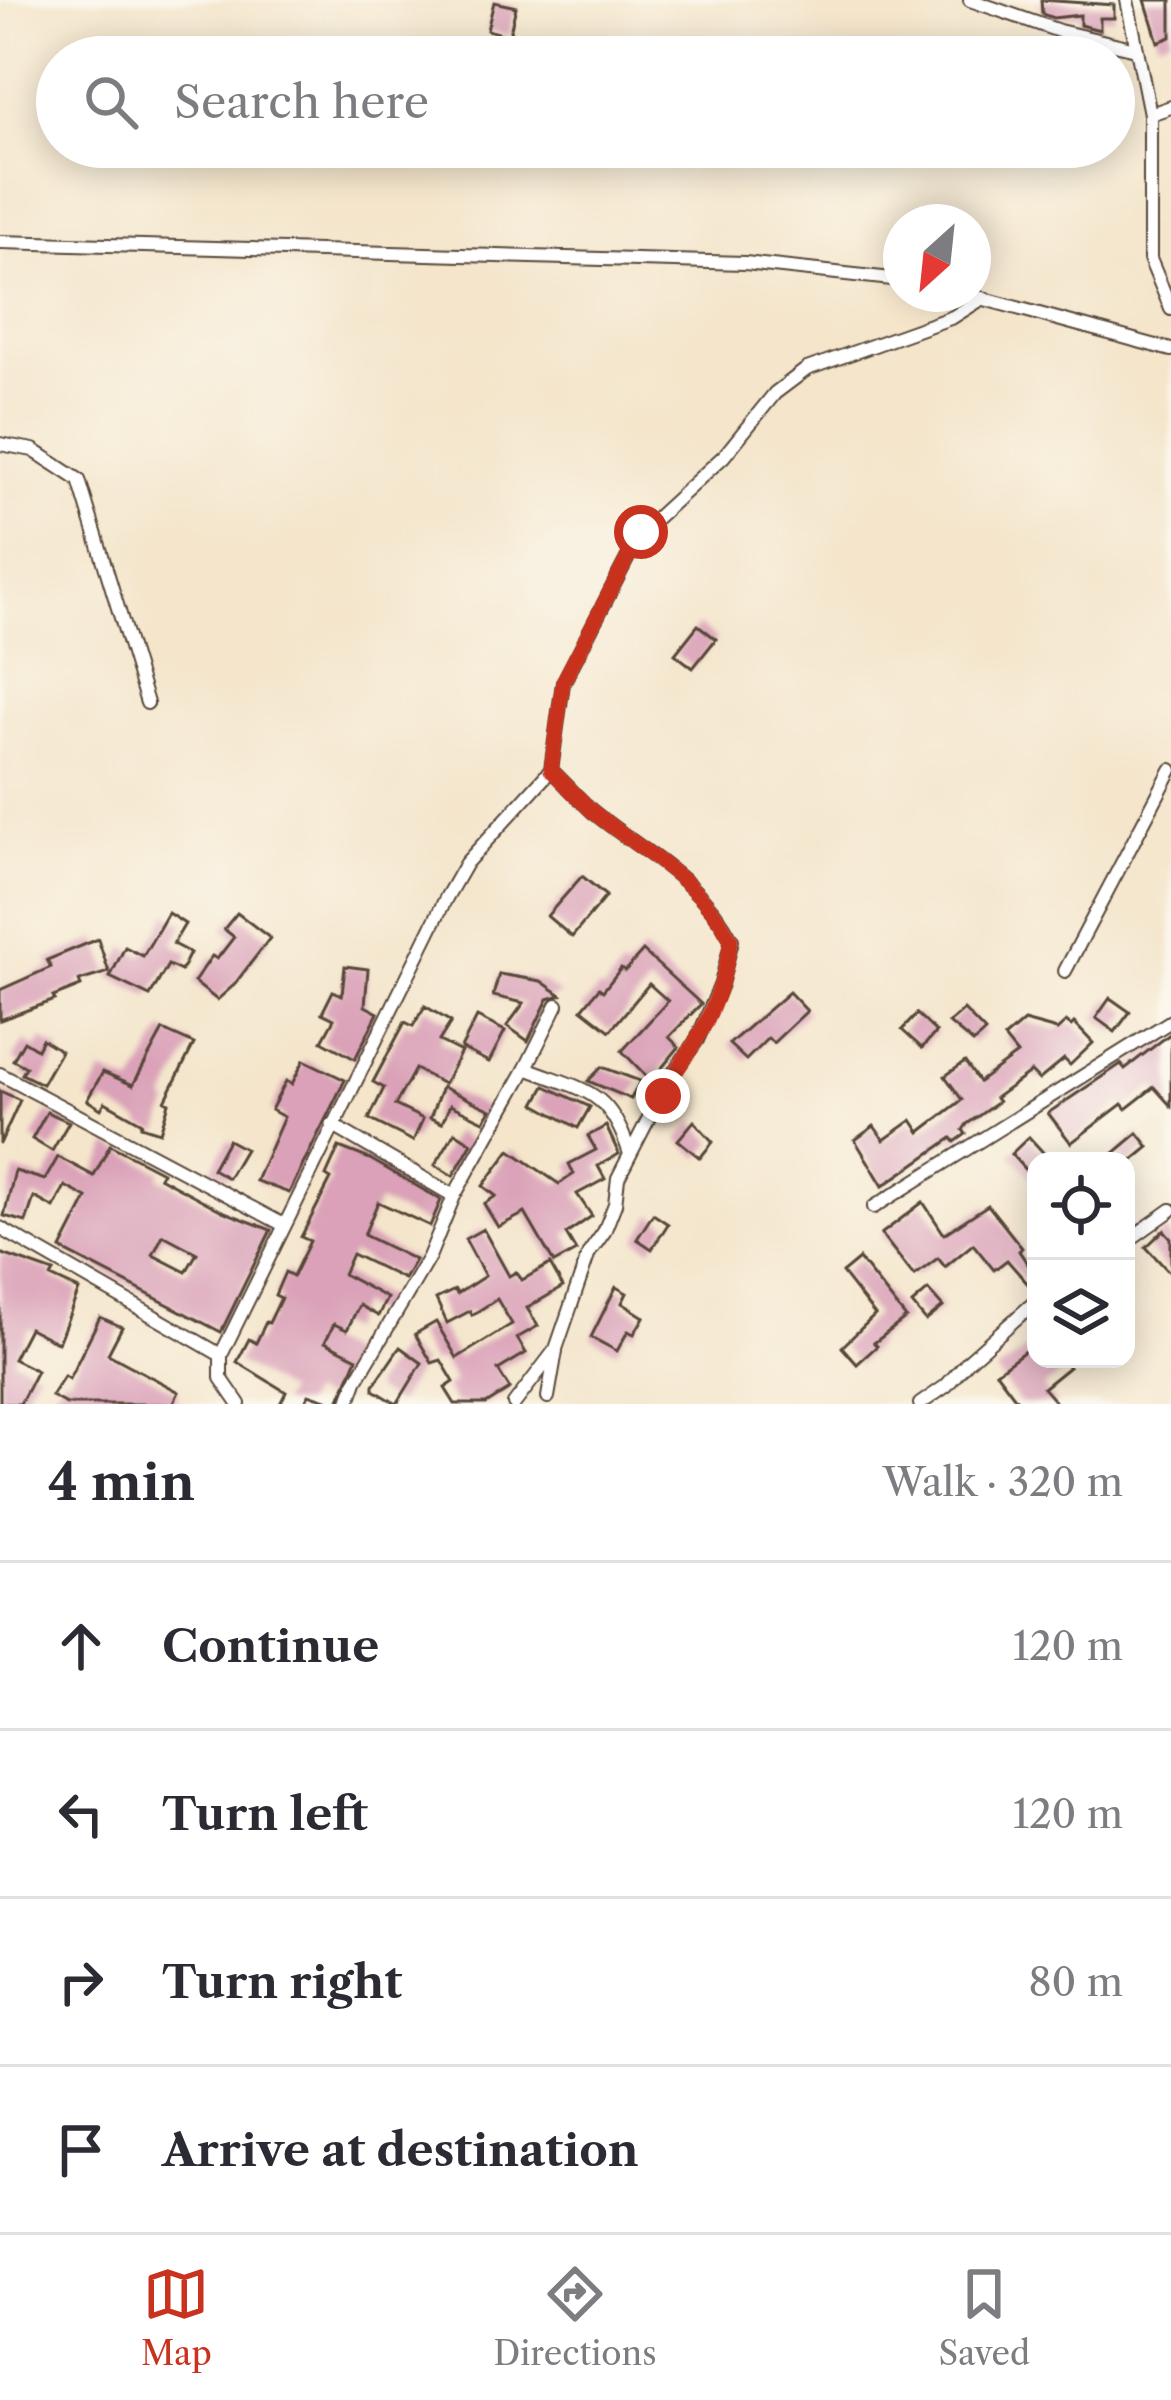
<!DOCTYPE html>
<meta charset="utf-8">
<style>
:root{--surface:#fff;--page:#f2f2f3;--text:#2b2b33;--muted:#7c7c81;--line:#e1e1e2;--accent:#c8321e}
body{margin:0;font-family:"Libre Caslon Text",serif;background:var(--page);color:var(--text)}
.controls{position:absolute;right:36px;bottom:36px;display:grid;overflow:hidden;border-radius:24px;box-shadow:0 6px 30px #0003}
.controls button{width:108px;height:108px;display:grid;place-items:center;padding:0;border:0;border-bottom:3px solid var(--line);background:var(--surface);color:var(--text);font:60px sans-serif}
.compass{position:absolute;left:883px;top:204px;width:108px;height:108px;border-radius:50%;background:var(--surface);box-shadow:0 6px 30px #0003;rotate:207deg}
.stop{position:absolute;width:36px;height:36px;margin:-27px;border:9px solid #c8321e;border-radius:50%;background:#fff}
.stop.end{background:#c8321e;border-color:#fff;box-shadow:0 3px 12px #0008}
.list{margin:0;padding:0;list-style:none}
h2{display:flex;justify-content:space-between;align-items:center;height:156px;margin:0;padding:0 48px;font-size:51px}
h2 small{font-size:39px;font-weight:400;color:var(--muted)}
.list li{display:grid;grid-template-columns:78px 1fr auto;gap:36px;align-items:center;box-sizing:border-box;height:168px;padding:0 48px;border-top:3px solid var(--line)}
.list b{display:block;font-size:45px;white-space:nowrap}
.list em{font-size:39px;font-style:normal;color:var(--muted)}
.icon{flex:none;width:66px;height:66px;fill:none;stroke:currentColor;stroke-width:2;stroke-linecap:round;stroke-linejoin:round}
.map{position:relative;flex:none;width:1171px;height:1404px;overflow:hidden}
.search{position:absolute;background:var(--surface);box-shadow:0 6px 30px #0003;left:36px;right:36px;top:36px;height:132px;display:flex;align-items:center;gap:30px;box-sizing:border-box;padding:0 42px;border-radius:66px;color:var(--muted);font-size:45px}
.sheet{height:828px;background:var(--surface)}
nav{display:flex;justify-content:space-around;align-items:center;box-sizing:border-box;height:168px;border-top:3px solid var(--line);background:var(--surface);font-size:33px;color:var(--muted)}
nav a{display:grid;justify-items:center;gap:6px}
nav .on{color:var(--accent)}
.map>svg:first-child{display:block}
.building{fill:#daa1b8;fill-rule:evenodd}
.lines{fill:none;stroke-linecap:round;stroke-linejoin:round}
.minor-casing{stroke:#574638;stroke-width:16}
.minor{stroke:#fff;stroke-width:12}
.route{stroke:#c8321e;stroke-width:15}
</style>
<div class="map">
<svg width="1171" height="1404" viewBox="0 0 1171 1404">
<rect width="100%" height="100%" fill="#fbf7ec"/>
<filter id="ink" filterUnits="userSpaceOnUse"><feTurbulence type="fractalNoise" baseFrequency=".00833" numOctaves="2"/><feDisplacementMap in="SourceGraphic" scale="24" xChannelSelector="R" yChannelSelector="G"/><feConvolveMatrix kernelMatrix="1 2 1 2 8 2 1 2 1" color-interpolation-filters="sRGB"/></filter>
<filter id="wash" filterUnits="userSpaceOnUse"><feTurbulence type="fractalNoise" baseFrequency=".004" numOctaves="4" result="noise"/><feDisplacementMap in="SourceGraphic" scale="48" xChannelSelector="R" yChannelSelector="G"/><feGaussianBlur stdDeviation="2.7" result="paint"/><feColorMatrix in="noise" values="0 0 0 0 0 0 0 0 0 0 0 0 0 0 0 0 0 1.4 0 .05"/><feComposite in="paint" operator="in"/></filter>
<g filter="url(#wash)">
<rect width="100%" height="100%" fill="#f4e5cb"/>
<g id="blocks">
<g class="building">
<polygon points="1041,0 1114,5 1114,18 1100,18 1100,30 1080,25 1080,15 1053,18 1042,14"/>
<polygon points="1145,0 1171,0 1171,37 1158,42"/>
<polygon points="494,2 516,7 509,36 487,30"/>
<polygon points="698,625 716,639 693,668 675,654"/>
<polygon points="582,876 606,896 572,937 547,916"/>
<polygon points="168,913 185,924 173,944 190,953 181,971 168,965 150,996 110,977 125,947 143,956"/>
<polygon points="237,913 270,938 234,985 217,1000 194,982 212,956 217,959 234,937 224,929"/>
<polygon points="98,939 109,972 79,981 81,986 53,997 55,1000 0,1020 0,990 51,967 47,960"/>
<polygon points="643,951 701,1004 669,1037 679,1047 651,1081 622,1051 668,1001 649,984 610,1031 582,1009 599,988 603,991 621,968 625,971"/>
<polygon points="345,966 368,969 365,1006 378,1013 355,1059 322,1041 334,1019 322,1013 333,991 342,995"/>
<polygon points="499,974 541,981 561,995 548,999 528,1041 507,1026 524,1003 493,996"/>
<polygon points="789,992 807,1011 773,1043 768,1038 746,1060 729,1044"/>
<polygon points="1110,998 1130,1012 1115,1032 1096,1018"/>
<polygon points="425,1006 451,1022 439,1041 461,1052 444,1084 415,1069 395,1105 423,1119 413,1141 369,1119 384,1088 373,1082 405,1022 413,1026"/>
<polygon points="964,1010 985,1032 973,1043 949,1023"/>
<polygon points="917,1014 936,1032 922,1048 902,1030"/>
<polygon points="477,1017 505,1031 489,1062 461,1048"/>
<polygon points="1024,1021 1057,1030 1066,1022 1071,1026 1074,1023 1093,1043 1070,1065 1064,1059 1039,1080 1031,1072 995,1098 998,1102 967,1124 963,1130 966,1134 955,1142 952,1138 883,1186 855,1140 874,1126 884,1140 912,1120 920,1132 962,1100 945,1076 965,1062 979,1082 1017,1054 1004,1038"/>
<polygon points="163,1030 194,1044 165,1101 169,1103 160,1132 141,1126 142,1123 105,1102 101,1109 87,1100 103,1072 133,1085"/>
<polygon points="1171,1033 1171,1106 1154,1087 1126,1109 1122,1104 1071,1143 1048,1113 1121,1064 1125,1069"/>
<polygon points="42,1039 61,1051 42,1084 22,1074 26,1067 13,1060 24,1041 37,1049"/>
<polygon points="304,1060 345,1080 289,1193 256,1181 284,1117 271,1110 286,1081 292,1084"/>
<polygon points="602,1067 640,1081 631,1099 588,1081"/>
<polygon points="545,1086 590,1107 578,1128 535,1104"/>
<polygon points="442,1087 491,1110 484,1121 450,1105 442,1123 430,1118"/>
<polygon points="0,1091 20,1100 0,1144"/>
<polygon points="47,1112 69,1122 52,1151 32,1139"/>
<polygon points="694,1121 713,1142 700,1158 678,1140"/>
<polygon points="606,1126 619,1154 598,1166 605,1179 577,1194 592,1216 566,1234 576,1251 554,1263 525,1213 498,1227 484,1204 496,1196 483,1186 510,1150 559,1184 574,1174 569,1164 596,1150 588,1136"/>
<polygon points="455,1132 472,1143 453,1176 435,1165"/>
<polygon points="1138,1133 1149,1147 1126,1166 1126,1161 1114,1153"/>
<polygon points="1029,1137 1051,1161 1036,1161 1036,1182 1011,1154"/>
<polygon points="228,1140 245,1149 228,1178 212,1169"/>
<path d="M110,1145L162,1172L159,1177L222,1211L271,1230L221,1332L61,1249L87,1198L65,1186L54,1208L34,1197L26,1222L4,1216L15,1171L45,1180L58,1157L94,1176ZM163,1235L197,1253L186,1272L153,1255Z"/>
<polygon points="339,1147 370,1159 441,1200 430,1226 378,1202 364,1235 415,1260 404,1279 352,1254 343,1274 387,1298 378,1316 359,1305 347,1330 334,1324 325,1342 357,1358 338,1404 309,1394 304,1404 280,1404 286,1392 237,1362 249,1339 256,1343 266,1322 269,1323 281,1298 275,1295 285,1272 293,1276 310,1241 301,1237 331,1179 326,1176"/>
<polygon points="923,1202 944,1234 988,1205 1022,1248 1019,1251 1036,1276 1028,1284 1007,1260 994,1270 973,1244 945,1267 938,1258 914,1276 881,1234"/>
<polygon points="653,1214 668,1224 652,1249 637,1239"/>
<polygon points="483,1229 509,1276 516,1272 522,1280 550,1264 563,1287 527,1308 538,1326 517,1338 526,1353 498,1370 510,1389 486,1404 455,1404 445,1388 454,1382 441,1360 432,1363 415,1334 436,1322 457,1358 512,1324 497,1299 472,1315 470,1311 447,1323 436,1299 455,1290 457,1294 485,1276 465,1239"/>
<polygon points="1164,1230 1171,1238 1171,1274 1146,1247"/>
<polygon points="0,1253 54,1272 51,1277 79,1290 58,1343 29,1328 13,1359 37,1371 20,1404 0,1404"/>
<polygon points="859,1259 906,1318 874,1343 877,1346 857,1364 842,1347 875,1315 842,1273"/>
<polygon points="616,1287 627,1293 622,1303 644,1317 634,1334 628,1331 617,1351 591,1337"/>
<polygon points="928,1290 943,1307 926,1321 912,1304"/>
<polygon points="100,1317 122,1327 108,1354 179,1392 173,1404 66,1404 51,1396 64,1376 69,1379"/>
<polygon points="1036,1343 1036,1359 1062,1359 1069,1367 1043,1388 1057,1404 1020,1404 996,1372"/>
<polygon points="400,1347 422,1363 397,1404 374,1390 374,1385"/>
</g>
</g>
</g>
<g filter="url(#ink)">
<use href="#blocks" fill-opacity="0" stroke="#574638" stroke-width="3"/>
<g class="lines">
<defs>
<g id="minor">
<polyline points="970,0 1059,31 1136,49"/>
<polyline points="1127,0 1150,114 1150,259 1171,309"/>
<polyline points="1150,114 1171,107"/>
<polyline points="0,242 745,263 901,280"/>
<polyline points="966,294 1171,350"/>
<polyline points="0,444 33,450 79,480 147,703"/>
<polyline points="1065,971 1171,770"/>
<path d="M526,1068C584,1091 608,1088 629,1151"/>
<polyline points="0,1074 284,1225"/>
<polyline points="332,1125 454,1196"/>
<polyline points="874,1207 1171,1021"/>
<polyline points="0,1228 221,1355"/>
<polyline points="1126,1242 1171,1210"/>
<polyline points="548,1397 556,1351"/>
<polyline points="239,1404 221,1378 221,1355 446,898 466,863 551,770 563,683 641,532 724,456 775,393 807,369 953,317 983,298"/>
<polyline points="348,1404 356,1381 429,1257 454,1196 526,1068 557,1005"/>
<path d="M514,1404L556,1349L589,1253L604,1232L615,1204L618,1178L669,1079L697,1040L721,984L732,940C700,879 643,853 592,811C578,798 565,783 551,770"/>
<polyline points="920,1404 946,1386 968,1361 1036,1301"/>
</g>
</defs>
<use href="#minor" class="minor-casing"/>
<use href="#minor" class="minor"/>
</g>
</g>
<g class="lines" filter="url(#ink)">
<path class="route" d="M641,532L563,682L551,770C565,784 578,798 592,811C643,853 700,879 731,940C726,974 714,1009 697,1039C686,1059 671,1074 663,1096"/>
</g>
</svg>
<div class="controls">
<button><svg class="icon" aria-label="locate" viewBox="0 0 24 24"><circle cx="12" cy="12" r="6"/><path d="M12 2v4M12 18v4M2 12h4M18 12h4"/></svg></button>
<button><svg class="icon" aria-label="layers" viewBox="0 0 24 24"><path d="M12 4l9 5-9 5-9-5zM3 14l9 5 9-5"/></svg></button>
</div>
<svg class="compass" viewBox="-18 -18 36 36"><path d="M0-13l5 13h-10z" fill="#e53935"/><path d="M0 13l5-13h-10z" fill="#7c7c81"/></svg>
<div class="stop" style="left:641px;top:532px"></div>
<div class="stop end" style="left:663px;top:1096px"></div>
<div class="search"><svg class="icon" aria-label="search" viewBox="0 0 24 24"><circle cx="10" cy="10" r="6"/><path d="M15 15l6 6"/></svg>Search here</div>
</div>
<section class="sheet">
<h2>4 min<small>Walk · 320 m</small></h2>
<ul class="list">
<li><svg class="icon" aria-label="ahead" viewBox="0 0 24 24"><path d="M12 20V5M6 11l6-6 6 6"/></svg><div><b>Continue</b></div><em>120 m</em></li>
<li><svg class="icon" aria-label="left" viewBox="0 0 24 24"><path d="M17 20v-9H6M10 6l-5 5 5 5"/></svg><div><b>Turn left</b></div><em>120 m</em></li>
<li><svg class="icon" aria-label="right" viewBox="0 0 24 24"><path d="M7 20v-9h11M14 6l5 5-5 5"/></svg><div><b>Turn right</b></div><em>80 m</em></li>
<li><svg class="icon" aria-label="arrive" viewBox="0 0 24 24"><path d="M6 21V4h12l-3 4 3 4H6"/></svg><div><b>Arrive at destination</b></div></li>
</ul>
</section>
<nav>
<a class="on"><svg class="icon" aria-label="map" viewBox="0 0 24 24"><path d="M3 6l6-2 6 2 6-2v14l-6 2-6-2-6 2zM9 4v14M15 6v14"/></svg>Map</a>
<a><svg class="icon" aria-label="directions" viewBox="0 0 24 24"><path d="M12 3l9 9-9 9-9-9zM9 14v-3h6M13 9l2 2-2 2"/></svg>Directions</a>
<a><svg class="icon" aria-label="saved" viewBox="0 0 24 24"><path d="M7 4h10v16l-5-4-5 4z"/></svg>Saved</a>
</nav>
